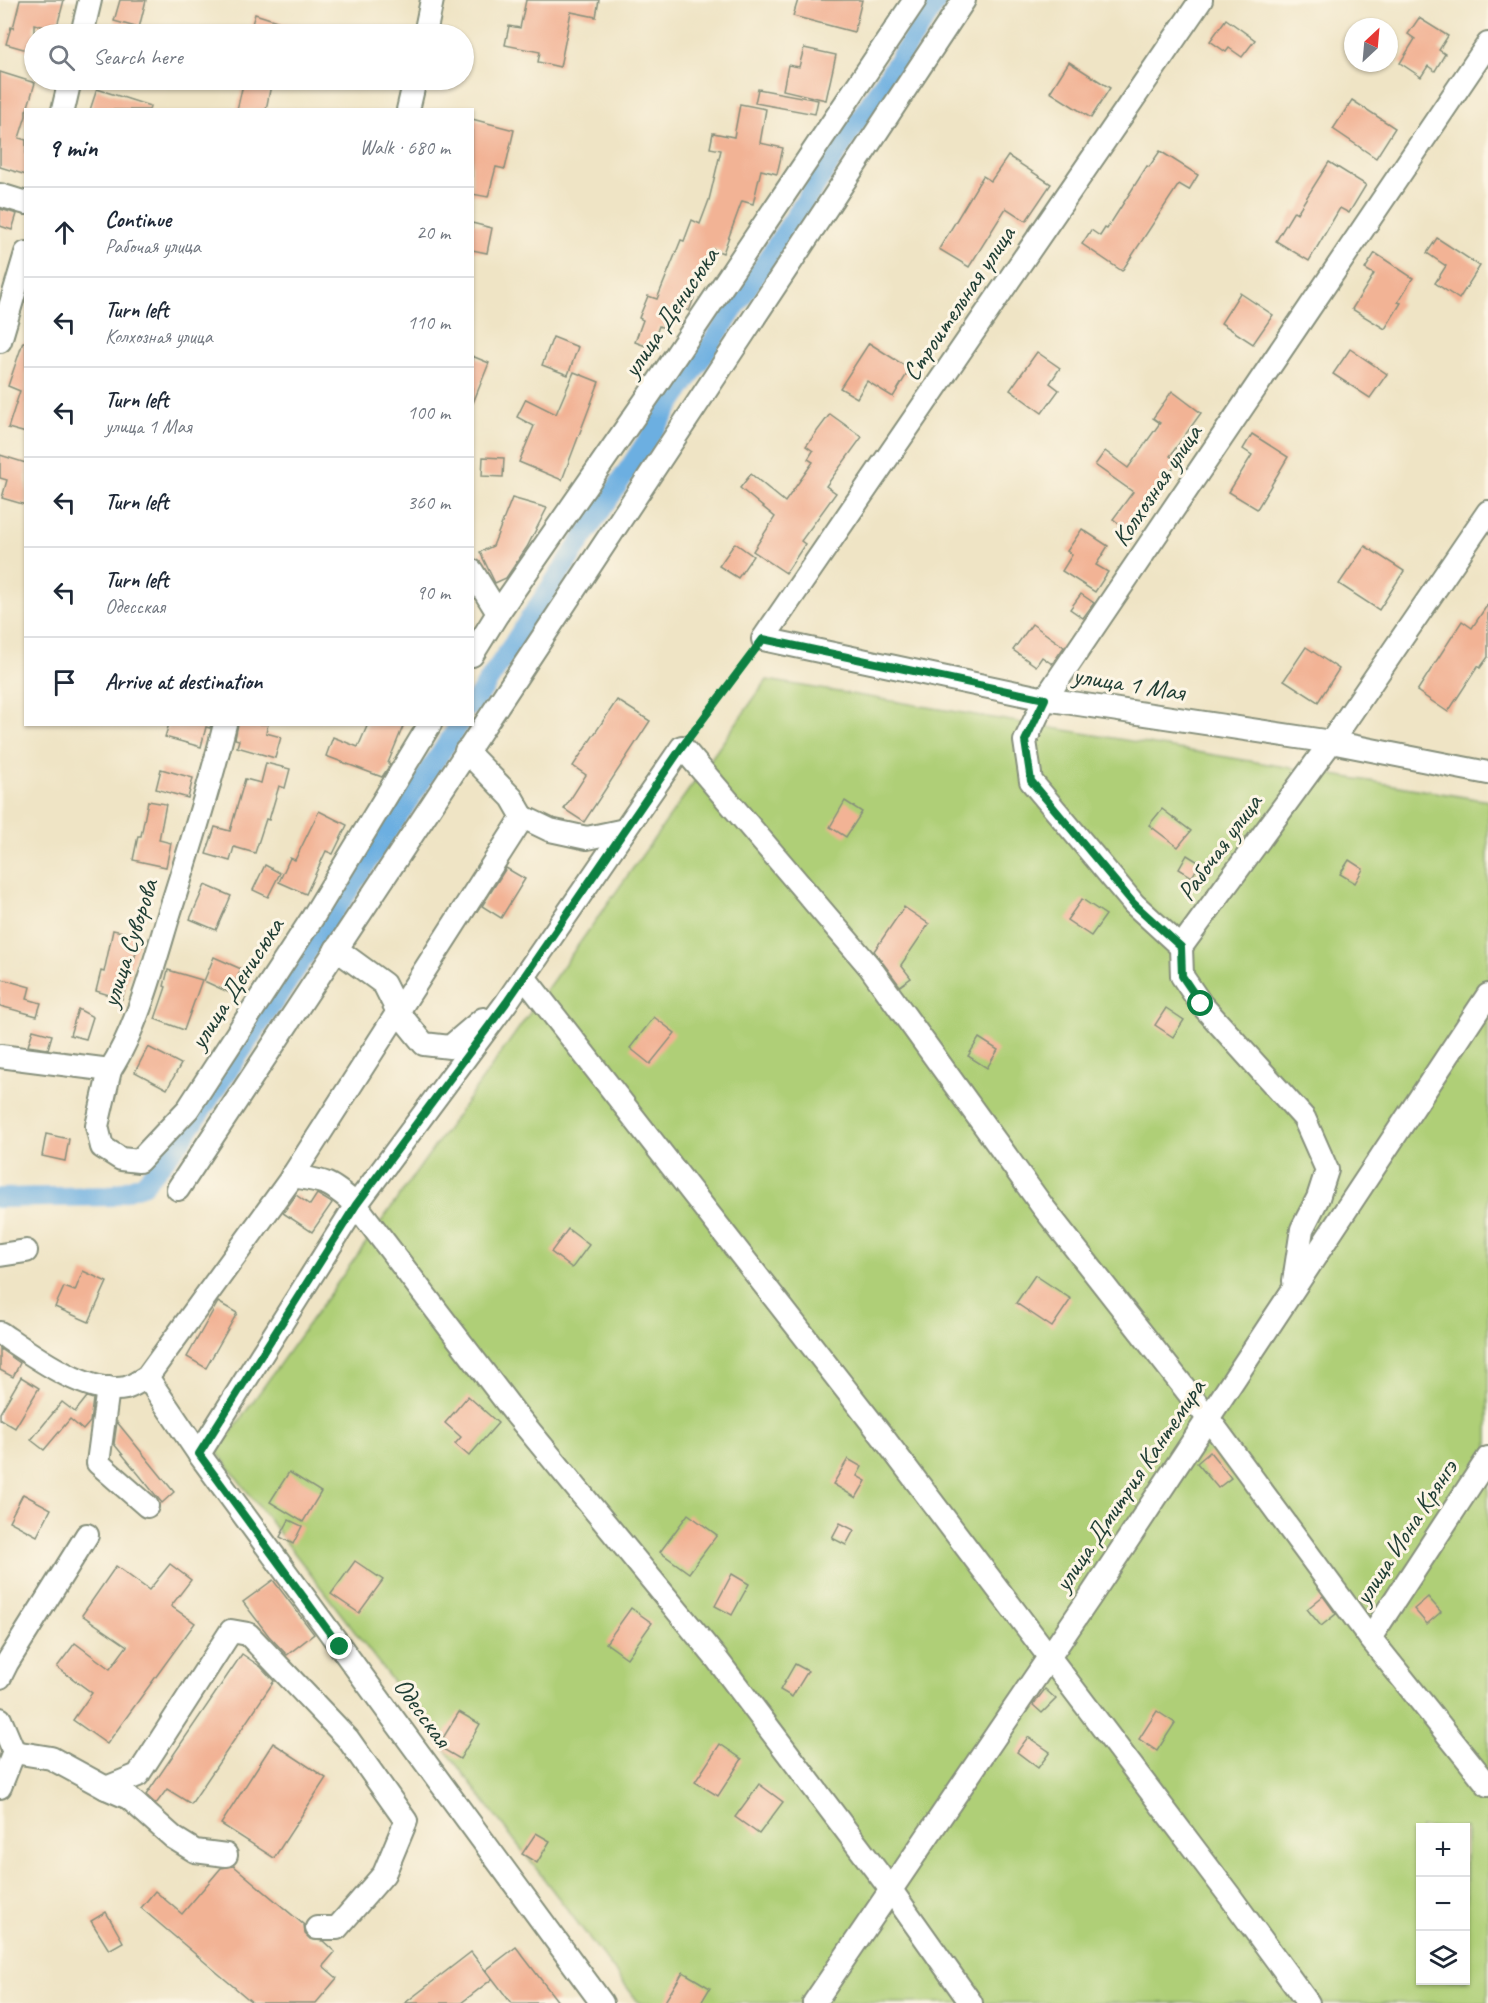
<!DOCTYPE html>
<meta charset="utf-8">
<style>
:root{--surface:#fff;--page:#f6f6f7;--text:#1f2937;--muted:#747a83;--line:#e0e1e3}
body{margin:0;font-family:Caveat,sans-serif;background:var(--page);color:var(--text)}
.controls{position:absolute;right:18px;bottom:18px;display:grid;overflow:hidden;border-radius:0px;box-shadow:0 2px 4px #0004}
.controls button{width:54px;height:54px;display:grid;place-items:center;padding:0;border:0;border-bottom:2px solid var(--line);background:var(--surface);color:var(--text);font:30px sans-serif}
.compass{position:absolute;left:1344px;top:18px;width:54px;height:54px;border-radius:50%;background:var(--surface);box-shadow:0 2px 4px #0004;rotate:26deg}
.stop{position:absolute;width:18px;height:18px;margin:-14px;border:4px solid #0b8043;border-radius:50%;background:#fff}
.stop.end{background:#0b8043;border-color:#fff;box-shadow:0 2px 6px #0008}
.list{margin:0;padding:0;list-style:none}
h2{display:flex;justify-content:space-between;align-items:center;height:78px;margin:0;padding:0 24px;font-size:26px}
h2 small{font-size:20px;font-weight:400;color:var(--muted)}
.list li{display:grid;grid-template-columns:39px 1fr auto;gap:18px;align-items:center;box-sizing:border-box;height:90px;padding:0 24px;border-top:2px solid var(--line)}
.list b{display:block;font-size:22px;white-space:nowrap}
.list p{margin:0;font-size:20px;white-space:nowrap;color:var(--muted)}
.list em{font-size:20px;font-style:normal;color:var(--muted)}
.icon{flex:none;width:33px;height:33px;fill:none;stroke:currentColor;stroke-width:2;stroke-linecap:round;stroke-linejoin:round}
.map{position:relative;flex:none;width:1488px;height:2003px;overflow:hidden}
.search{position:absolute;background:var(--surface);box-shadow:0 2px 4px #0004;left:24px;top:24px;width:450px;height:66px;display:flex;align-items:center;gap:15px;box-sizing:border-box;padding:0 21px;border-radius:33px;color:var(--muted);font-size:22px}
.panel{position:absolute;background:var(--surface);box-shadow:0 2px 4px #0004;left:24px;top:108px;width:450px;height:618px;border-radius:0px}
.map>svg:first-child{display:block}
.green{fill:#afcf77;stroke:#678656;stroke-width:1.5;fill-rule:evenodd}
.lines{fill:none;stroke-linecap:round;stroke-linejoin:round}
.canal{stroke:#6cafe1;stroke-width:20}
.building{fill:#f2b395}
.minor-casing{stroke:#87907c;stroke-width:26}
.path{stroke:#87907c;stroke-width:3;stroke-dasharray:4.5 4.5;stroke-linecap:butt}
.minor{stroke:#fff;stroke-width:22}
.route{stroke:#0b8043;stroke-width:8}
.labels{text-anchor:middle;stroke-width:6;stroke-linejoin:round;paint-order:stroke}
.street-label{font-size:26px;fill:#1f3d34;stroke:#fcf5e5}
</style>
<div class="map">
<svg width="1488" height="2003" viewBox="0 0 1488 2003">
<rect width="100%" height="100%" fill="#fcf5e5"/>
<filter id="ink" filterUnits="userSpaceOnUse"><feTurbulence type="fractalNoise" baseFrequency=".0167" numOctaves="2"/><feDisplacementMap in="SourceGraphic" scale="12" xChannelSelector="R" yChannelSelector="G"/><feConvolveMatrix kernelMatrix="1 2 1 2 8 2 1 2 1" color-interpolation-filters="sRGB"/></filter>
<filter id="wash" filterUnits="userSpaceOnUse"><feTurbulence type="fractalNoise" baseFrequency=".008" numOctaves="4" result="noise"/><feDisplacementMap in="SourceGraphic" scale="24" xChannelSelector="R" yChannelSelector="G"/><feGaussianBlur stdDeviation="1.35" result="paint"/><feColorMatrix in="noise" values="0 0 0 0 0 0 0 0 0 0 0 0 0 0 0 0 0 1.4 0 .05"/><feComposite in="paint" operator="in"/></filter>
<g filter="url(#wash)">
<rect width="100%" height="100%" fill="#efe4c5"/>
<path class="green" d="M767,680L1488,801V2003H639L217,1452ZM1420,1828H1466V1980H1420Z"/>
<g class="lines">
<g class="canal">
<polyline points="472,706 938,0"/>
<polyline points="0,1198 111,1196 144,1184 183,1138 460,724"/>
</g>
</g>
<g id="blocks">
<g class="building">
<polygon points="20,0 64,0 56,30 34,24 34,52 6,44 11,27 13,28"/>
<polygon points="120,0 146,0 139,28 114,21"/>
<polygon points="526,0 599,0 596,17 571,12 560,67 538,62 540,52 505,45 509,26 520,28"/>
<polygon points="798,0 862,0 854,32 793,16"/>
<polygon points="255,14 308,31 308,34 249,34"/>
<polygon points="1419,18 1448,36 1439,50 1445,54 1435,71 1428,66 1421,77 1400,63 1415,39 1408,34"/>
<polygon points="1226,19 1255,40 1242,57 1229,48 1226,52 1210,41"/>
<polygon points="804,48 836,55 826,100 783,90 788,65 799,67"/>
<polygon points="1069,62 1110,88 1091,118 1050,92"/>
<polygon points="0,72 35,83 27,110 26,110 26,116 19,138 26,140 26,175 0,167"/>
<polygon points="244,80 272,80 266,110 237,110"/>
<polygon points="97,89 150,106 149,110 90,110"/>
<polygon points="758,89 818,100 815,114 755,103"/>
<polygon points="1352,100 1395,128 1376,158 1333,129"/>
<polygon points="740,104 766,109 760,143 783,148 777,174 761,170 753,204 742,201 723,253 713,249 689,311 676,304 666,329 659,326 651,348 635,342 643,320 639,318 648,296 657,299 681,240 684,241 692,220 700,224 709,200 721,150 710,148 713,133 734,137"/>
<polygon points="472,119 514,130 505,169 496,167 488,197 472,194"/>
<polygon points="1160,151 1198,175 1189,190 1179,184 1122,271 1082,244 1091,230 1100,236 1105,228 1107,229 1147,166 1149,167"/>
<polygon points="1008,156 1051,184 1026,221 1006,208 969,267 939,249 983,176 991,181"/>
<polygon points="1329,162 1366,185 1349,213 1340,208 1309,261 1276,241 1294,211 1297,213"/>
<polygon points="0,209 17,214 12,230 0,226"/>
<polygon points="472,223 492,228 487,253 472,250"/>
<polygon points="1437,238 1480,266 1459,299 1435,283 1446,266 1427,253"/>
<polygon points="1375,253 1413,278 1398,302 1401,303 1385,329 1352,309 1374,274 1365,269"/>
<polygon points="1240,293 1273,315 1253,344 1221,323"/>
<polygon points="553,337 578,347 568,375 542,365"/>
<polygon points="23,342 26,342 26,433 8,428 20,391 8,386"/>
<polygon points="869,343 910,369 893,397 867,381 857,398 840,388"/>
<polygon points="1350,349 1387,374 1370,398 1333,374"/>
<polygon points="1037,352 1060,368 1050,383 1059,390 1042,413 1010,390"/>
<polygon points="472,356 489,363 473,403 472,403"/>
<polygon points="574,372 599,382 562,480 519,462 534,426 517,417 526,399 556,414"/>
<polygon points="1172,391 1201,413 1170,456 1178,461 1129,531 1113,519 1133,492 1095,465 1105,451 1128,468 1160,423 1153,418"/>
<polygon points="830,414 862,437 826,486 836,493 801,541 805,544 786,573 753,551 775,517 740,488 751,474 785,502 813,462 808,459 813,451 806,446"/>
<polygon points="1252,434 1288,457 1257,509 1229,492 1252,455 1243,449"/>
<polygon points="0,455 26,463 26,505 2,498 7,480 0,478"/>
<polygon points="483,457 504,458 503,477 482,476"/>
<polygon points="512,498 547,508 527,547 506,578 495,583 480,552 493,546"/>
<polygon points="1082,529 1108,546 1096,565 1108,572 1095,592 1062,571 1072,555 1067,551"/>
<polygon points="735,543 753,556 738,578 719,566"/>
<polygon points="1365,546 1404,571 1379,610 1339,584"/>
<polygon points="1081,594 1094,603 1083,618 1070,609"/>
<polygon points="1488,604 1488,657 1480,668 1478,666 1448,712 1417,691 1462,621 1472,628"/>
<polygon points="1032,624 1064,647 1052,664 1042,657 1036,666 1013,650"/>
<polygon points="1306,647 1339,669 1318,702 1284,680"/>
<polygon points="617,700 650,721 584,822 564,809 586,775 573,766"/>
<polygon points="169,724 211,724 210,728 206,727 201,747 165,737"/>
<polygon points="238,724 268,724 266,733 281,737 275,758 237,747 239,740 235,739"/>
<polygon points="368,724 404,724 388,763 390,765 382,777 326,756 333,737 358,747"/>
<polygon points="266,763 290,769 285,788 279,786 269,820 266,819 255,853 234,847 230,861 206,854 215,827 230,831 245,779 261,783"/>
<polygon points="161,769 193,778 188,798 156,789"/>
<polygon points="148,801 166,804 159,840 171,843 166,867 133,860 138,836 141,836"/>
<polygon points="845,801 862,812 846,837 830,827"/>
<polygon points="1162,809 1191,831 1178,847 1149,825"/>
<polygon points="319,811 347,825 333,854 326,851 306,894 279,882 290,858 295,860"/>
<polygon points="1187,855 1200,863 1192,877 1179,869"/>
<polygon points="1349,860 1363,869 1355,883 1340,874"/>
<polygon points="265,865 280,873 268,897 253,890"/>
<polygon points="506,868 525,879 501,918 482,906"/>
<polygon points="205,885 231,896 216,930 190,919"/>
<polygon points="1082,899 1106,915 1091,936 1067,920"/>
<polygon points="904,907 929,924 901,965 911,978 900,986 874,951"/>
<polygon points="113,930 141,936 122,999 96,991 101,971 104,972"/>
<polygon points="214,957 241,969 230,993 204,981"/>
<polygon points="168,970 202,980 184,1030 155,1019 166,987 164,986"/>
<polygon points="2,979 30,987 27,999 41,1003 37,1016 0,1006 0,987"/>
<polygon points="1166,1008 1184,1020 1173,1037 1155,1025"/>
<polygon points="78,1009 93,1017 86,1039 70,1035"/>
<polygon points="654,1017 675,1033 650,1064 630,1048"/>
<polygon points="33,1030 52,1035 48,1049 28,1046"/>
<polygon points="979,1038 998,1050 987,1068 968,1056"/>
<polygon points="148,1047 181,1064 167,1089 135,1072"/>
<polygon points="46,1134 69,1139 65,1161 42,1156"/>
<polygon points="317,1194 332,1203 312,1232 283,1213 296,1195 310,1205"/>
<polygon points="568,1229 589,1245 572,1268 551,1252"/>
<polygon points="83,1271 107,1282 89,1322 55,1307 64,1287 75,1291"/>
<polygon points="1035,1275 1071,1299 1052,1327 1016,1303"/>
<polygon points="218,1302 237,1313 206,1368 187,1357"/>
<polygon points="0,1349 20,1363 13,1377 0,1370"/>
<polygon points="21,1377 39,1388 15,1428 0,1419 0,1413"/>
<polygon points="468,1396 498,1423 469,1456 455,1444 461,1437 445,1423"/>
<polygon points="87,1397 93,1399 90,1422 83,1430 70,1419 44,1450 31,1440 62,1402 75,1412"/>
<polygon points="117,1422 174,1492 162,1503 114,1444"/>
<polygon points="1210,1452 1231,1478 1218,1488 1197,1463"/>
<polygon points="848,1459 862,1467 857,1476 866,1481 856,1498 833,1484"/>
<polygon points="289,1472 321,1492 303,1522 270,1502"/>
<polygon points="23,1494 51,1509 37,1536 9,1521"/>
<polygon points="688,1514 717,1535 689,1573 660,1552"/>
<polygon points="289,1520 302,1526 293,1544 280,1537"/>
<polygon points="840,1523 854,1530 846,1545 832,1538"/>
<polygon points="355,1561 383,1580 359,1613 331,1594"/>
<polygon points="170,1564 191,1580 171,1606 195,1623 107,1744 73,1720 92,1693 57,1667 75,1643 110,1669 127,1646 82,1615 116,1566 149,1590"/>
<polygon points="732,1574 749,1584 732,1615 715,1606"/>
<polygon points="273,1580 314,1634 287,1655 269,1636 243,1602"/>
<polygon points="1323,1596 1336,1614 1321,1626 1307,1609"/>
<polygon points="1428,1597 1441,1612 1427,1624 1414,1609"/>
<polygon points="631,1608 652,1623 627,1658 606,1643"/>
<polygon points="242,1654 261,1667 274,1681 191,1804 167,1789 156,1804 146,1795"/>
<polygon points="795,1664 808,1671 792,1697 780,1690"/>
<polygon points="1045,1689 1056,1699 1042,1713 1033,1705"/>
<polygon points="1157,1711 1175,1723 1157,1751 1139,1739"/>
<polygon points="459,1712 480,1724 460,1759 438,1746"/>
<polygon points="1028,1737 1050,1752 1038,1768 1017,1752"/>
<polygon points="273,1743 326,1778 274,1858 221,1824"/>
<polygon points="720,1744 742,1759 718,1796 695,1782"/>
<polygon points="759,1784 783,1802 759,1834 735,1817"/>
<polygon points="536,1833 550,1841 537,1863 522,1854"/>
<polygon points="234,1866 304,1925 305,1934 310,1939 323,1941 335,1952 323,1966 337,1978 316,2003 253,2003 141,1908 155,1891 182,1914 221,1868"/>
<polygon points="106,1912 123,1942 109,1950 91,1921"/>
<polygon points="516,1947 559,2003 511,2003 486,1970"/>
<polygon points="471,1952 492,1979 461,2003 405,2003"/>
<polygon points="683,1972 710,1988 701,2003 664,2003"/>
</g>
</g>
</g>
<g filter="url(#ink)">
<use href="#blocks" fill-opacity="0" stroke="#87907c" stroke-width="1.5"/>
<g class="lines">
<defs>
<g id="minor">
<polyline points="1201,0 763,639 1045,699 1331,742 1488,773"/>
<polyline points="82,34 90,0"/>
<polyline points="425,34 432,0"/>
<polyline points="63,110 70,80"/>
<polyline points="408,110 415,80"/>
<polyline points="0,195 26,203"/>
<polyline points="0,341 26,253"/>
<polyline points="472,571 498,613"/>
<polyline points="472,655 498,613 654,388 915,0"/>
<polyline points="523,817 550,830 587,838 625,830"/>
<polyline points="1181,947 1134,904 1031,781 1025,741 1045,699 1488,44"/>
<polyline points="336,949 384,984 398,1012 424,1044 450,1047 483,1019"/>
<polyline points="524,977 883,1437 1229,1895 1308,2003"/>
<path d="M0,1056L110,1070C136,1030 153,968 167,921C187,856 209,791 225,724"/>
<polyline points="110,1070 97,1126 102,1147 121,1159 139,1161 188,1109 313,917 430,724"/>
<path d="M292,1176C326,1181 330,1182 356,1205L514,1412L716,1658L891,1890L971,2003"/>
<polyline points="178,1189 964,0"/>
<polyline points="0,1255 26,1251"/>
<polyline points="1294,1281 1302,1229 1318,1198 1327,1170 1304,1118 1201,1004 1182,976 1181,947 1331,742 1488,512"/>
<path d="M0,1333C31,1354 87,1396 126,1388C133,1386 141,1380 147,1377L290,1180L523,817L512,798L466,751"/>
<polyline points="147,1377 199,1454 602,2003"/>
<polyline points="108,1388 98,1463 147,1506"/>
<polyline points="199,1454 356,1205 506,1003 682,747 869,966 1043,1207 1208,1418 1370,1638 1488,1785"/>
<polyline points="1370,1638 1488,1458"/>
<polyline points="0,1677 7,1663 87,1535"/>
<polyline points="0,1719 14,1752 0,1787"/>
<polyline points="14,1752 51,1758 106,1788 129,1798 174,1838 195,1851 226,1855"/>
<polyline points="106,1788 138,1775 231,1631 248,1634 348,1739 406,1821 384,1874 337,1928 317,1928"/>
<polyline points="814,2003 1090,1597 1488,995"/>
</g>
</defs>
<use href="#minor" class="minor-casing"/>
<polyline class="path" points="694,731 751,655"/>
<use href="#minor" class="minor"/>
</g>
</g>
<g class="lines" filter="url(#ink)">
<polyline class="route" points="340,1647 199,1454 356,1205 506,1003 682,747 763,639 1045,699 1025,741 1031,781 1134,904 1181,947 1182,976 1201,1004"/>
</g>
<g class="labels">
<g class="street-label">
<text transform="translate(958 303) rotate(-56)" y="9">Строительная улица</text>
<text transform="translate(670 312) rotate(-56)" y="9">улица Денисюка</text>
<text transform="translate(1156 485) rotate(-56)" y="9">Колхозная улица</text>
<text transform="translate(1129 683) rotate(9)" y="9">улица 1 Мая</text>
<text transform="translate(1219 847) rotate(-54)" y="9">Рабочая улица</text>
<text transform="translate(129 943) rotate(-72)" y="9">улица Суворова</text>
<text transform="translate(236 983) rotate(-57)" y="9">улица Денисюка</text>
<text transform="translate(1129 1485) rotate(-56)" y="9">улица Дмитрия Кантемира</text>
<text transform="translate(1405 1532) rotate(-57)" y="9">улица Иона Крянгэ</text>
<text transform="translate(423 1712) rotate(54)" y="9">Одесская</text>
</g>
</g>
</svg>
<div class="controls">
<button>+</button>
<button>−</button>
<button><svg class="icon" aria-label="layers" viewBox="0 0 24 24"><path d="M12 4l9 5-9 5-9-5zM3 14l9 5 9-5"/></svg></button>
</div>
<svg class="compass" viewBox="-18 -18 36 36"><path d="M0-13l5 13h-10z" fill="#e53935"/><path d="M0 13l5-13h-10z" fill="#747a83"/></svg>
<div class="stop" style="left:1201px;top:1004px"></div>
<div class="stop end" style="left:340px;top:1647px"></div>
<div class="search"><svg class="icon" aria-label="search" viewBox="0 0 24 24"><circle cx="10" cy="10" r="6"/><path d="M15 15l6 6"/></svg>Search here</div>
<section class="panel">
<h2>9 min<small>Walk · 680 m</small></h2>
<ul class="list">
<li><svg class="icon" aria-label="ahead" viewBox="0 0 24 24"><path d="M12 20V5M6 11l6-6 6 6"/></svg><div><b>Continue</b><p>Рабочая улица</p></div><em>20 m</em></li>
<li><svg class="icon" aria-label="left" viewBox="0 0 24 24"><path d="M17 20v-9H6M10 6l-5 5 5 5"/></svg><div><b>Turn left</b><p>Колхозная улица</p></div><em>110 m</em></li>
<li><svg class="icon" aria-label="left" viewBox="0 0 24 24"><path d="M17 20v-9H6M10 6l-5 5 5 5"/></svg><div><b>Turn left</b><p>улица 1 Мая</p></div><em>100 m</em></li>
<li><svg class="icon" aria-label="left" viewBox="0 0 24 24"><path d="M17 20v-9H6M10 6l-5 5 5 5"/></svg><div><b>Turn left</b></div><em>360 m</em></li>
<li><svg class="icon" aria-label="left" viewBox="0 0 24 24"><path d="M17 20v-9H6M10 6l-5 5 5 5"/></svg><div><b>Turn left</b><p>Одесская</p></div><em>90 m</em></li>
<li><svg class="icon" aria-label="arrive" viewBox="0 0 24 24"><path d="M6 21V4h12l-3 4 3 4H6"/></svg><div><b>Arrive at destination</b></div></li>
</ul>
</section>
</div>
